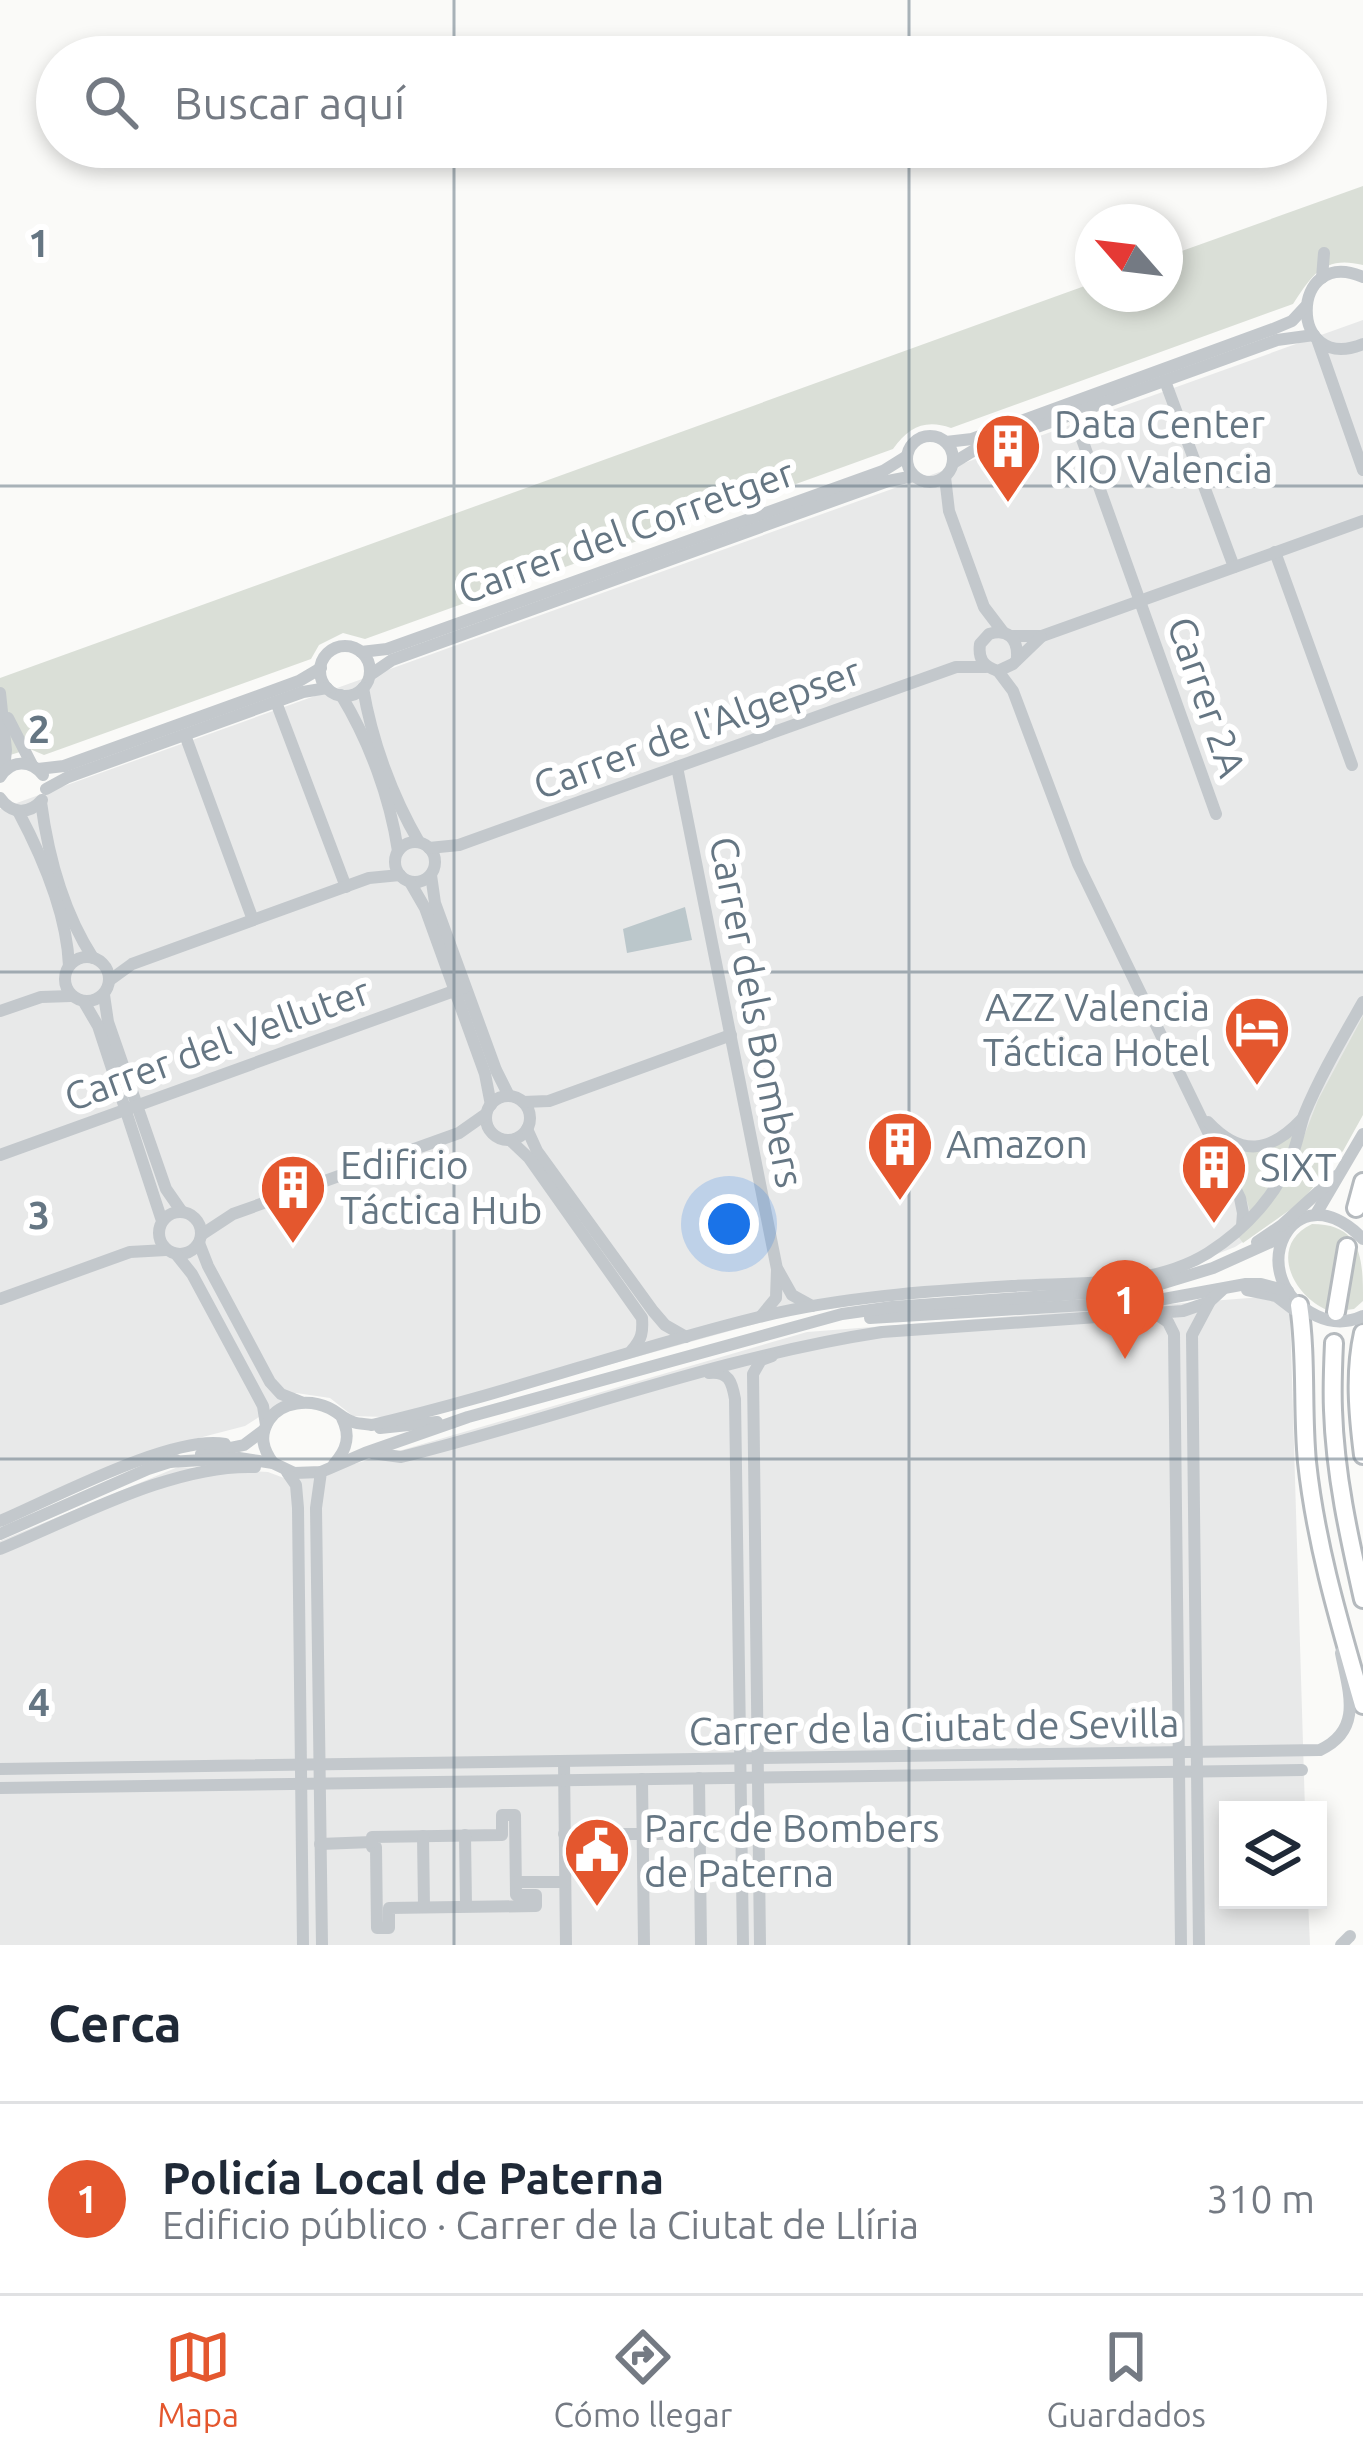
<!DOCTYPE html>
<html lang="es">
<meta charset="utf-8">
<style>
:root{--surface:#fff;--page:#f6f6f7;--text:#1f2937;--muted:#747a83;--line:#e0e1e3;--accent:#e4572e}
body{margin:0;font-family:Ubuntu,sans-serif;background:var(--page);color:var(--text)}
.controls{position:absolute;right:36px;bottom:36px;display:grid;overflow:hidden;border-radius:0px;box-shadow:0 6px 18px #0003}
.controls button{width:108px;height:108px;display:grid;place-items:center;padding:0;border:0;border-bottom:3px solid var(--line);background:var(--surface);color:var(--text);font:60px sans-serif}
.compass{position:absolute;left:1075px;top:204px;width:108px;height:108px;border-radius:50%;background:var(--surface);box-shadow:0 6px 18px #0003;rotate:298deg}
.you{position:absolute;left:729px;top:1224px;width:42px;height:42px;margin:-30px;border:9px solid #fff;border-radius:50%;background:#1a73e8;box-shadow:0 0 0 18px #1a73e833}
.badge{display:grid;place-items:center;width:78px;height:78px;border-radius:50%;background:var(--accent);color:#fff;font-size:39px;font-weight:700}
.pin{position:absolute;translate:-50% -99px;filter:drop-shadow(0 3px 6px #0008)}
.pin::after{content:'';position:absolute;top:63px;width:42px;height:36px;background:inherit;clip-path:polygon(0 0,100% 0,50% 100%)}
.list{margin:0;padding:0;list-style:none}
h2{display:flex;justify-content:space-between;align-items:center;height:156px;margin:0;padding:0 48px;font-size:51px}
h2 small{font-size:39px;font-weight:400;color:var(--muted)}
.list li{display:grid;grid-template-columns:78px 1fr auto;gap:36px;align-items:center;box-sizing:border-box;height:192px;padding:0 48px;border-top:3px solid var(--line)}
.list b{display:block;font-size:45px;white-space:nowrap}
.list p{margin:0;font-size:39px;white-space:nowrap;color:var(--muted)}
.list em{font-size:39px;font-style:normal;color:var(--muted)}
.icon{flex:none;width:66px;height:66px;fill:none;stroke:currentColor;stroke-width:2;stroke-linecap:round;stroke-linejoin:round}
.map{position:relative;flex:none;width:1363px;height:1945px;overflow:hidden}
.search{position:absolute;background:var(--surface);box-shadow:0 6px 18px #0003;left:36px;right:36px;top:36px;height:132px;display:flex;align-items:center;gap:30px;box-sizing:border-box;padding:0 42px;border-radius:66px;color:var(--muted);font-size:45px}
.sheet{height:348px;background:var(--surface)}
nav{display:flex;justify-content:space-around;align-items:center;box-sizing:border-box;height:168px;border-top:3px solid var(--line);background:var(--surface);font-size:33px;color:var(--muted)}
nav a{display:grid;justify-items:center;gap:6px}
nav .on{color:var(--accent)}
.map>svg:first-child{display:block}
.built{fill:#e8e9e9}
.green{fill:#dadfd7}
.water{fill:#bbc7cb}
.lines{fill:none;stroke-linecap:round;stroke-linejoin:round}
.major-casing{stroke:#b5babe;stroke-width:22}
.minor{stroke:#c3c8cc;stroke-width:12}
.major{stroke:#fff;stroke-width:16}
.grid{fill:none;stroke:#657683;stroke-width:3;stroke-opacity:0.55}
.labels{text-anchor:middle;stroke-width:12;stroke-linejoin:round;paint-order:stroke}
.poi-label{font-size:39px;fill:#657683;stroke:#fff;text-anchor:start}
.street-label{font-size:39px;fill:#657683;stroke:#fff}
.grid-label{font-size:39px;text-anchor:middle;font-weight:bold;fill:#657683;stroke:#fff;stroke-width:12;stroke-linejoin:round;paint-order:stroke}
</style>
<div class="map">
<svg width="1363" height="1945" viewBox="0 0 1363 1945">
<rect width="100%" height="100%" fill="#fafaf8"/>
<g class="built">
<polygon points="1363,320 1363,1039 1256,1233 1235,1247 1156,1278 889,1300 787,1315 417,1418 353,1416 330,1398 296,1393 245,1426 191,1440 0,1525 0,809"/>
<polygon points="1274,1296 1290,1313 1305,1810 1228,1810 1228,1900 1308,1900 1310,1945 0,1945 0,1541 178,1467 268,1472 284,1478 326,1477 337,1469 807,1332"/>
</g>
<g class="green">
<path d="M1363,186V265C1324,255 1312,275 1293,304L951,428C925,419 909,427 893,449L365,639L343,633L319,645L311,659L44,755L30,749L0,758V678L1093,283V294H1165V257Z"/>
<polygon points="1363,1016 1363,1115 1343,1151 1301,1202 1243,1243 1238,1236 1294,1162 1318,1100"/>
<path d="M1293,1136C1283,1165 1270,1189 1250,1212L1247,1201L1217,1140L1235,1148Z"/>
<path d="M1312,1224C1363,1224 1363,1261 1363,1301L1354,1309L1346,1310L1355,1248L1337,1243L1327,1310C1292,1295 1268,1245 1312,1224Z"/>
</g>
<polygon class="water" points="685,907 692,940 627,953 623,929"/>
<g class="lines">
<defs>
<g id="major">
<polyline points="1356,1208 1363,1182"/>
<path d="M1299,1305C1307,1357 1302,1410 1307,1462C1316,1546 1340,1625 1363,1705"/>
<polyline points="1336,1312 1347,1247"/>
<path d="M1363,1333C1354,1373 1358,1415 1363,1455"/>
<path d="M1334,1343C1333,1365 1332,1387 1333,1410C1335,1474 1349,1537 1363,1599"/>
</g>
</defs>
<use href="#major" class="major-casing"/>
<g class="minor">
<path d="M1363,277C1289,245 1287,375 1363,344"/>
<polyline points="1322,278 1324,253"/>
<polyline points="1317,339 1363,470"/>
<polyline points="1165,381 1234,567"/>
<polyline points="1073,414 1216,814"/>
<circle cx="930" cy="459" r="23"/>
<polyline points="946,442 972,439 1273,329 1292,321 1305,307"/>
<polyline points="953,463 976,449 1277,340 1314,335"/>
<polyline points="945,477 949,511 984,607 1003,632"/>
<polyline points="1275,552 1352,765"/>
<polyline points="1011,636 1042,636 1363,521"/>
<circle cx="345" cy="671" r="25"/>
<polyline points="361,652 387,649 883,471 907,456"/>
<path d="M1017,657C1018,639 1008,628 989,634L980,644C978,659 983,666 998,671L1013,664L1041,637"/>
<polyline points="998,671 1013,691 1078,864 1240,1198 1243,1213 1242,1226"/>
<polyline points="370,675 392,660 888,481 914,476"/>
<path d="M363,688C372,741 392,796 419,842"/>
<polyline points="0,693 6,750 4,770"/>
<path d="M341,695C369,741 390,797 398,851"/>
<polyline points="276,702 346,887"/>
<polyline points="8,718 32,765"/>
<polyline points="185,735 253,920"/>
<polyline points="677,767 777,1269 776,1298 762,1315"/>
<polyline points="38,769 64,766 299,681 321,668"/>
<path d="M0,777C11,760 30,759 43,775"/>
<polyline points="46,789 68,777 303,692 327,688"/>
<path d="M0,798C11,814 29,815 42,800"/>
<path d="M41,802C48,855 64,913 93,958"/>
<path d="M18,811C43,858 67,913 69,966"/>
<circle cx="415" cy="862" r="20"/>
<polyline points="429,848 459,845 956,667 986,667"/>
<polyline points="431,875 435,903 496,1070 509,1096"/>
<polyline points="410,882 425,908 485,1074 491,1105"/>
<circle cx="87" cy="979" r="22"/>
<polyline points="110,980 132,964 369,878 400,875"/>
<polyline points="104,995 108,1022 166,1189 182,1212"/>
<polyline points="84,1002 98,1026 162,1221"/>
<polyline points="0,1011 41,997 71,996"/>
<circle cx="508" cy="1118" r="22"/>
<polyline points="523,1102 549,1101 731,1035"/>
<path d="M1208,1122C1241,1157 1270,1153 1302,1119"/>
<polyline points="527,1129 537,1151 653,1311 665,1325 686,1337"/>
<path d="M510,1140L529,1158L642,1318C643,1332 642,1339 632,1350"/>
<polyline points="0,1155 465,987"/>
<circle cx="180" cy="1233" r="21"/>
<polyline points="1316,1214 1363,1134"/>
<polyline points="201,1235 233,1214 459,1133 486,1114"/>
<path d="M1363,1239C1291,1166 1240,1280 1317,1316C1332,1323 1348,1323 1363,1316"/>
<polyline points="1257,1242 1282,1225 1336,1176"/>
<polyline points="199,1243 208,1266 270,1382 281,1394 301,1402"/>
<polyline points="176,1254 192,1274 255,1391 263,1406 266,1425"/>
<polyline points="778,1270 792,1295 812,1306"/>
<polyline points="1247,1290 1276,1296 1293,1309"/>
<polyline points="0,1299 130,1252 166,1250"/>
<polyline points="1156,1314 1168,1322 1174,1334 1181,1945"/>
<polyline points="870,1318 1153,1301 1246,1284 1261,1284 1288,1291"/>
<path d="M709,1373C729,1371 732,1382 735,1399L743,1945"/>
<polyline points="380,1428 437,1422"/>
<path d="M372,1453L401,1457C562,1417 718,1357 882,1332L1183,1311L1209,1302L1222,1290"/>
<polyline points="201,1454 244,1445 264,1430"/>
<polyline points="168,1462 239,1458 273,1463 294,1473 321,1472 365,1453 468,1417 842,1314 892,1307 1144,1289 1213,1268 1282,1237"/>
<path d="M273,1463C263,1449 259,1436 269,1420C281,1401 310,1399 329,1408C338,1412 343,1419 353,1422C358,1424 367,1424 372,1425C502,1395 629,1349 759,1317C841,1297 928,1291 1012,1286C1076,1282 1152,1288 1208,1253C1246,1229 1279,1193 1294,1150C1298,1139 1300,1127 1304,1115C1320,1076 1342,1039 1363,1002"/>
<path d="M334,1464C347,1450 351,1436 342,1418"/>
<polyline points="287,1472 296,1485 298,1508 303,1945"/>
<polyline points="321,1472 316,1508 322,1945"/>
<path d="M0,1521C52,1499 173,1434 225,1444"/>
<polyline points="0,1534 148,1469 176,1460"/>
<path d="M0,1549C76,1518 173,1464 255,1467"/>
<polyline points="564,1762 566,1945"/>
<path d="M0,1769L1320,1750C1363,1730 1349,1693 1341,1653"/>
<polyline points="699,1778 701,1945"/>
<polyline points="642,1779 644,1945"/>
<polyline points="0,1788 1302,1770"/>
<polygon points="502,1815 515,1815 516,1895 536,1895 536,1906 389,1908 389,1928 377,1928 376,1847 372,1847 372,1837 502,1835"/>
<polyline points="564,1834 700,1834"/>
<polyline points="465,1835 466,1906"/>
<polyline points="423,1836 424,1907"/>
<polyline points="320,1844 372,1842"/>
<polyline points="516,1882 565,1882"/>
<polyline points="760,1945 753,1374 761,1360 772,1356"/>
<polyline points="1199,1945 1192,1335 1209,1303"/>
<polyline points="1341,1945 1350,1936"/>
</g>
<use href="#major" class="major"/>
</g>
<path class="grid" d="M454,0V57M909,0V57M454,147V1945M909,147V1945M0,486H1363M0,972H1363M0,1459H1363"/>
<defs>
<symbol id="building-pin" viewBox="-11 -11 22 30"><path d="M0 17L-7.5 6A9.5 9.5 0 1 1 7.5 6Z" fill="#e4572e" stroke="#fff"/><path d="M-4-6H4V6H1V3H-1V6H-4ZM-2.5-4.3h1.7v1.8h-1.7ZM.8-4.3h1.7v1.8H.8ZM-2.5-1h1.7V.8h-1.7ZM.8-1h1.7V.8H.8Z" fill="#fff"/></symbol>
<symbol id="hotel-pin" viewBox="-11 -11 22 30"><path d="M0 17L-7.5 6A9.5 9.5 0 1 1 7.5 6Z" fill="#e4572e" stroke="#fff"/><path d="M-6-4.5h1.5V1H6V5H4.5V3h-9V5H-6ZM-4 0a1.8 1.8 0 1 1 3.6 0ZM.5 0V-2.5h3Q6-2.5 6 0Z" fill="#fff"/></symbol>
<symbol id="civic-pin" viewBox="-11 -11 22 30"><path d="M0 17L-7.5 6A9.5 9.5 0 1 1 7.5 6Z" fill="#e4572e" stroke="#fff"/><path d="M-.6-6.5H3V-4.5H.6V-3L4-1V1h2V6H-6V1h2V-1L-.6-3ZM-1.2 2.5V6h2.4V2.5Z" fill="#fff"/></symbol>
</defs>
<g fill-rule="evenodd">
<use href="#building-pin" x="970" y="408" width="76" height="104"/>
<use href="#hotel-pin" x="1219" y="991" width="76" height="104"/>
<use href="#building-pin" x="862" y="1106" width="76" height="104"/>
<use href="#building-pin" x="1176" y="1129" width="76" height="104"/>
<use href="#building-pin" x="255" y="1149" width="76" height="104"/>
<use href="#civic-pin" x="559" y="1812" width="76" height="104"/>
</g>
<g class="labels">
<g class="poi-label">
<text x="1054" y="438">Data Center<tspan x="1054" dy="45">KIO Valencia</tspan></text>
<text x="1210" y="1021" text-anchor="end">AZZ Valencia<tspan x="1210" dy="45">Táctica Hotel</tspan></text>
<text x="946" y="1158">Amazon</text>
<text x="340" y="1179">Edificio<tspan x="340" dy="45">Táctica Hub</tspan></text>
<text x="1260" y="1181">SIXT</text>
<text x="644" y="1842">Parc de Bombers<tspan x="644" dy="45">de Paterna</tspan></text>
</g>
<g class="street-label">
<text transform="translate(626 531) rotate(-20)" y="14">Carrer del Corretger</text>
<text transform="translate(1207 697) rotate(71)" y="14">Carrer 2A</text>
<text transform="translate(697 728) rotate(-20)" y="14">Carrer de l'Algepser</text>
<text transform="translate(757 1012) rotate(79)" y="14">Carrer dels Bombers</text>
<text transform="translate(217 1044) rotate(-20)" y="14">Carrer del Velluter</text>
<text transform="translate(934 1727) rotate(-1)" y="14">Carrer de la Ciutat de Sevilla</text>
</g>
</g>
<g class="grid-label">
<text x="39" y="257">1</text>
<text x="39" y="743">2</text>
<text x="39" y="1229">3</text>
<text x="39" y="1716">4</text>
</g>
</svg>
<div class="controls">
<button><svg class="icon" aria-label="layers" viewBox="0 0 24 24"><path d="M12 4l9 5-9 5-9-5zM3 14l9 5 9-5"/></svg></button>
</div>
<svg class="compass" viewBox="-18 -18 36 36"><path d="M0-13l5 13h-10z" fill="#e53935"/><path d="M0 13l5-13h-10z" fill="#747a83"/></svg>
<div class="you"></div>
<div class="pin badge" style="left:1125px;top:1359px">1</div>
<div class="search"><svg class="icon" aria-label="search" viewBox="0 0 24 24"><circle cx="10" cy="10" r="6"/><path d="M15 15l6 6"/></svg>Buscar aquí</div>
</div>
<section class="sheet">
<h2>Cerca<small></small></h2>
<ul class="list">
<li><span class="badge">1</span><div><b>Policía Local de Paterna</b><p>Edificio público · Carrer de la Ciutat de Llíria</p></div><em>310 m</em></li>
</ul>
</section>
<nav>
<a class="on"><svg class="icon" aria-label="map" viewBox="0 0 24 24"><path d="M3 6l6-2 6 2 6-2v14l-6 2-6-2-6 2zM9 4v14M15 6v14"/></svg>Mapa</a>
<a><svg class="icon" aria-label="directions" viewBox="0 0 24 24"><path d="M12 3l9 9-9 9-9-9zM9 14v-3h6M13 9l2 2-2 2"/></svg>Cómo llegar</a>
<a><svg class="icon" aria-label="saved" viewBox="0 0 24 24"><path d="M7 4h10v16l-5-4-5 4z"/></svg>Guardados</a>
</nav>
